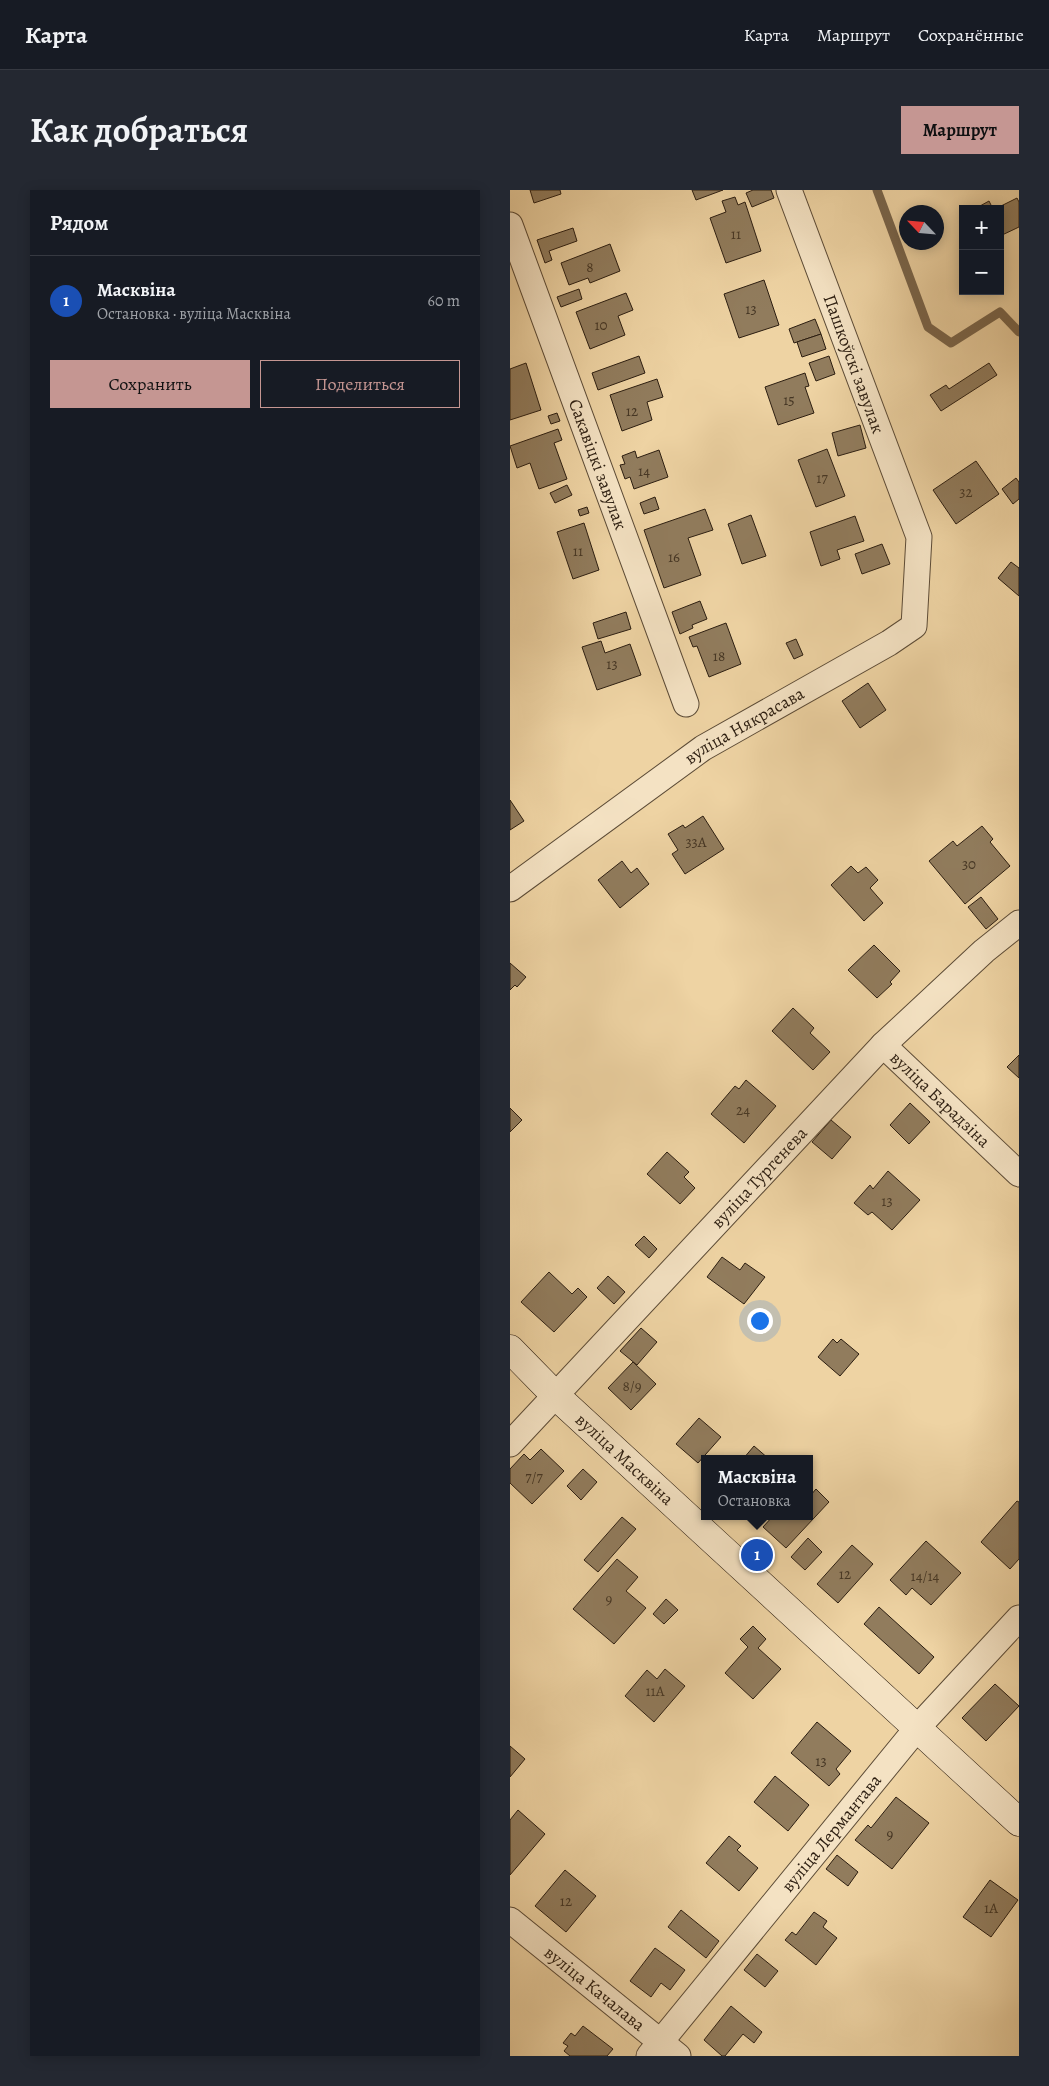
<!DOCTYPE html>
<html lang="ru">
<meta charset="utf-8">
<style>
:root{--surface:#171b24;--page:#242831;--text:#f1f3f6;--muted:#9ea1a6;--line:#363941;--accent:#c59692}
body{margin:0;font-family:Alegreya,serif;background:var(--page);color:var(--text)}
.controls{position:absolute;right:15px;top:15px;display:grid;overflow:hidden;border-radius:0px;box-shadow:0 2px 12px #0003}
.controls button{width:45px;height:45px;display:grid;place-items:center;padding:0;border:0;border-bottom:1px solid var(--line);background:var(--surface);color:var(--text);font:25px sans-serif}
.compass{position:absolute;left:389px;top:15px;width:45px;height:45px;border-radius:50%;background:var(--surface);box-shadow:0 2px 12px #0003;rotate:296deg}
.you{position:absolute;left:249px;top:1130px;width:18px;height:18px;margin:-12px;border:4px solid #fff;border-radius:50%;background:#1a73e8;box-shadow:0 0 0 8px #1a73e833}
.badge{display:grid;place-items:center;width:32px;height:32px;border-radius:50%;background:var(--accent);color:#fff;font-size:16px;font-weight:700}
.pin{position:absolute;translate:-50% -50%;border:2px solid #fff;box-shadow:0 1px 5px #0006}
.popup{position:absolute;left:191px;top:1265px;width:112px;height:65px;box-sizing:border-box;display:grid;place-content:center;border-radius:0px;background:var(--surface);filter:drop-shadow(0 1px 4px #0005);font-size:16px;white-space:nowrap;color:var(--muted)}
.popup b{font-size:19px;color:var(--text)}
.popup::after{content:'';position:absolute;left:50%;top:100%;margin-left:-10px;border:10px solid transparent;border-top-color:var(--surface)}
.list{margin:0;padding:0;list-style:none}
h2{display:flex;justify-content:space-between;align-items:center;height:65px;margin:0;padding:0 20px;font-size:21px}
h2 small{font-size:16px;font-weight:400;color:var(--muted)}
.list li{display:grid;grid-template-columns:32px 1fr auto;gap:15px;align-items:center;box-sizing:border-box;height:90px;padding:0 20px;border-top:1px solid var(--line)}
.list b{display:block;font-size:19px;white-space:nowrap}
.list p{margin:0;font-size:16px;white-space:nowrap;color:var(--muted)}
.list em{font-size:16px;font-style:normal;color:var(--muted)}
.actions{display:flex;gap:10px;padding:15px 20px}
.actions a{flex:1;padding:11px 0;border:1px solid var(--accent);border-radius:0px;text-align:center;font-size:18px;color:var(--accent)}
.actions .main{background:var(--accent);color:#111}
.map{position:relative;flex:none;width:509px;height:1866px;overflow:hidden;border-radius:0px}
header{display:flex;align-items:center;gap:30px;box-sizing:border-box;height:70px;padding:0 25px;background:var(--surface);border-bottom:1px solid var(--line)}
header strong{font-size:24px}
nav{display:flex;gap:28px;margin-inline-start:auto;font-size:18px}
.intro{display:flex;align-items:center;justify-content:space-between;box-sizing:border-box;height:120px;padding:0 30px}
h1{margin:0;font-size:35px}
.button{padding:12px 22px;border-radius:0px;background:var(--accent);color:#111;font-size:18px;font-weight:700}
main{display:flex;gap:30px;padding:0 30px}
aside{flex:1;background:var(--surface);border-radius:0px;box-shadow:0 2px 12px #0003}
.map>svg:first-child{display:block}
.lines{fill:none;stroke-linecap:round;stroke-linejoin:round}
.stream{stroke:#79654b;stroke-width:9}
.building{fill:#917c5d;stroke:#2c1e11}
.minor-casing{stroke:#5c4b36;stroke-width:27}
.secondary-casing{stroke:#2c1e11;stroke-width:29}
.minor{stroke:#f4e2c3;stroke-width:25}
.secondary{stroke:#f4e2c3;stroke-width:28}
.labels{text-anchor:middle;stroke-width:4;stroke-linejoin:round;paint-order:stroke}
.number-label{font-size:15px;fill:#453624}
.street-label{font-size:18px;fill:#2c1e11;stroke:#f4e2c3}
</style>
<header>
<strong>Карта</strong>
<nav><a>Карта</a><a>Маршрут</a><a>Сохранённые</a></nav>
</header>
<div class="intro"><h1>Как добраться</h1><a class="button">Маршрут</a></div>
<main>
<aside>
<h2>Рядом<small></small></h2>
<ul class="list">
<li><span class="badge" style="background:#1a4fb4">1</span><div><b>Масквіна</b><p>Остановка · вуліца Масквіна</p></div><em>60 m</em></li>
</ul>
<div class="actions"><a class="main">Сохранить</a><a>Поделиться</a></div>
</aside>
<div class="map">
<svg width="509" height="1866" viewBox="0 0 509 1866">
<rect width="100%" height="100%" fill="#eed3a3"/>
<filter id="stains"><feTurbulence type="fractalNoise" baseFrequency=".004" numOctaves="4"/><feColorMatrix values="0 0 0 0 .2 0 0 0 0 .09 0 0 0 0 .02 0 0 0 .5 -.17"/></filter>
<radialGradient id="worn" r=".72"><stop offset=".6" stop-color="#630" stop-opacity="0"/><stop offset="1" stop-color="#630" stop-opacity=".3"/></radialGradient>
<g class="lines">
<polyline class="stream" points="367,0 418,137 441,153 490,122 509,142"/>
</g>
<g class="building">
<polygon points="20,0 50,0 51,4 24,13"/>
<polygon points="182,0 213,0 186,10"/>
<polygon points="243,0 261,0 264,8 242,17 236,3"/>
<polygon points="225,7 228,15 235,12 251,61 216,73 200,28 216,22 212,11"/>
<polygon points="507,8 509,12 509,37 490,46 490,19 485,19"/>
<polygon points="479,11 483,19 471,19 470,16"/>
<polygon points="63,38 67,51 39,61 42,70 35,73 27,50"/>
<polygon points="100,54 110,81 80,93 78,88 59,95 51,73"/>
<polygon points="254,90 269,135 229,148 214,104"/>
<polygon points="69,99 72,109 51,117 47,107"/>
<polygon points="116,103 123,120 108,126 115,145 80,159 66,122"/>
<polygon points="305,129 311,144 284,153 279,139"/>
<polygon points="311,144 316,159 292,167 287,152"/>
<polygon points="129,166 135,183 88,200 82,183"/>
<polygon points="319,166 325,184 306,191 299,173"/>
<polygon points="16,173 31,220 0,230 0,179"/>
<polygon points="479,173 487,185 431,221 420,205 436,195 439,199"/>
<polygon points="295,183 299,196 295,197 304,223 268,235 255,197"/>
<polygon points="147,189 153,207 137,212 142,230 112,241 100,205"/>
<polygon points="47,223 50,231 41,234 38,226"/>
<polygon points="350,235 356,258 328,266 322,243"/>
<polygon points="48,239 52,250 44,253 57,289 29,299 20,273 7,278 0,256"/>
<polygon points="317,259 335,306 306,317 288,270"/>
<polygon points="149,260 158,287 124,299 120,287 115,289 110,275 115,274 112,266 125,261 127,268"/>
<polygon points="466,271 489,304 446,334 423,300"/>
<polygon points="506,288 509,292 509,309 503,314 492,299"/>
<polygon points="57,295 62,305 45,313 40,303"/>
<polygon points="145,307 149,319 134,324 130,313"/>
<polygon points="77,317 79,323 70,326 68,320"/>
<polygon points="195,319 203,340 178,348 191,385 154,398 134,340"/>
<polygon points="241,325 256,366 232,374 218,334"/>
<polygon points="345,326 354,351 327,360 330,369 311,376 300,342"/>
<polygon points="74,333 89,380 63,389 47,342"/>
<polygon points="372,354 380,374 352,384 345,364"/>
<polygon points="501,372 509,378 509,406 488,388"/>
<polygon points="190,411 197,429 182,435 183,438 170,444 162,422"/>
<polygon points="116,422 121,439 88,449 83,433"/>
<polygon points="216,433 231,474 199,487 187,456 183,457 179,447"/>
<polygon points="286,449 293,465 284,469 276,453"/>
<polygon points="91,451 95,463 120,454 131,485 87,500 72,457"/>
<polygon points="358,493 376,520 350,538 332,511"/>
<polygon points="0,610 14,631 0,640"/>
<polygon points="193,626 214,659 175,684 162,664 168,660 158,644 173,635 175,638"/>
<polygon points="472,636 483,649 480,652 500,676 455,714 419,671 443,651 447,656"/>
<polygon points="112,671 121,683 127,678 139,694 110,718 88,690"/>
<polygon points="341,676 348,683 356,677 368,690 360,698 373,713 354,731 321,695"/>
<polygon points="471,707 488,729 476,739 458,717"/>
<polygon points="364,755 390,781 380,792 382,794 367,808 338,780"/>
<polygon points="0,773 16,787 7,797 5,795 0,800"/>
<polygon points="283,818 304,838 300,843 320,862 303,880 262,841"/>
<polygon points="509,865 509,888 497,877"/>
<polygon points="236,890 266,916 234,953 201,924 225,896 229,899"/>
<polygon points="400,913 420,932 399,954 380,935"/>
<polygon points="0,918 12,930 0,942"/>
<polygon points="321,930 341,947 322,969 302,952"/>
<polygon points="157,962 179,982 174,987 185,998 170,1014 137,984"/>
<polygon points="378,981 410,1010 382,1040 362,1022 358,1025 344,1013 360,995 363,999"/>
<polygon points="134,1046 147,1059 139,1068 125,1055"/>
<polygon points="212,1067 230,1080 235,1073 255,1087 234,1114 197,1087"/>
<polygon points="39,1082 62,1104 68,1098 77,1107 44,1142 11,1112"/>
<polygon points="98,1086 115,1102 104,1114 87,1098"/>
<polygon points="131,1138 147,1152 127,1175 110,1161"/>
<polygon points="323,1149 327,1153 331,1149 349,1164 330,1186 308,1167"/>
<polygon points="123,1172 146,1194 121,1220 98,1198"/>
<polygon points="189,1228 211,1247 188,1273 166,1254"/>
<polygon points="244,1256 259,1269 233,1269"/>
<polygon points="31,1259 54,1281 22,1314 0,1293 0,1279 14,1264 20,1270"/>
<polygon points="73,1279 87,1292 71,1310 57,1296"/>
<polygon points="306,1299 319,1312 276,1358 253,1337 263,1326 300,1326 300,1306"/>
<polygon points="507,1311 509,1312 509,1369 500,1379 471,1352"/>
<polygon points="112,1327 126,1339 88,1382 74,1370"/>
<polygon points="298,1348 312,1362 295,1380 281,1367"/>
<polygon points="416,1351 451,1383 421,1415 402,1398 396,1405 380,1390"/>
<polygon points="342,1355 363,1374 328,1413 307,1394"/>
<polygon points="107,1369 128,1387 116,1401 136,1418 104,1454 63,1419"/>
<polygon points="156,1409 168,1420 154,1434 143,1424"/>
<polygon points="369,1417 424,1467 409,1484 354,1434"/>
<polygon points="243,1436 256,1449 248,1458 271,1479 243,1509 215,1483 238,1457 230,1449"/>
<polygon points="155,1479 175,1496 144,1532 115,1506 137,1480 147,1489"/>
<polygon points="485,1494 509,1516 476,1551 452,1528"/>
<polygon points="307,1532 341,1561 326,1579 330,1584 319,1596 281,1563"/>
<polygon points="0,1556 15,1569 0,1587"/>
<polygon points="265,1586 299,1615 278,1641 244,1612"/>
<polygon points="386,1607 419,1633 382,1679 345,1650 358,1635 361,1638"/>
<polygon points="8,1620 35,1644 0,1685 0,1630"/>
<polygon points="219,1646 231,1656 227,1660 248,1678 229,1701 196,1673"/>
<polygon points="327,1665 348,1682 338,1696 316,1679"/>
<polygon points="55,1680 86,1706 56,1742 25,1716"/>
<polygon points="480,1690 508,1710 481,1747 453,1727"/>
<polygon points="171,1720 209,1751 196,1768 158,1737"/>
<polygon points="304,1722 317,1731 313,1737 327,1748 306,1775 275,1750 282,1742 286,1745"/>
<polygon points="145,1758 175,1780 160,1800 151,1793 141,1807 120,1791"/>
<polygon points="247,1764 268,1781 255,1797 234,1780"/>
<polygon points="221,1816 252,1842 244,1853 233,1844 215,1866 212,1866 194,1850"/>
<polygon points="73,1836 103,1859 97,1866 60,1866 54,1861 58,1856 53,1853 61,1843 65,1846"/>
</g>
<g class="lines">
<defs>
<g id="minor">
<path id="s1" d="M0,35L176,514"/>
<path id="s2" d="M0,699L193,558L379,453L404,436L409,347L279,0"/>
<path id="s3" d="M373,855L509,984"/>
<path id="s4" d="M0,1254L373,855L474,761L509,733"/>
<path id="s5" d="M0,1730L168,1866"/>
<path id="s6" d="M139,1866L408,1537L509,1428"/>
</g>
<g id="secondary">
<path id="s7" d="M0,1159L45,1205L509,1632"/>
</g>
</defs>
<use href="#minor" class="minor-casing"/>
<use href="#secondary" class="secondary-casing"/>
<use href="#minor" class="minor"/>
<use href="#secondary" class="secondary"/>
</g>
<g class="labels">
<g class="number-label">
<text x="226" y="49">11</text>
<text x="80" y="82">8</text>
<text x="241" y="124">13</text>
<text x="91" y="140">10</text>
<text x="279" y="215">15</text>
<text x="122" y="226">12</text>
<text x="134" y="286">14</text>
<text x="312" y="293">17</text>
<text x="456" y="307">32</text>
<text x="68" y="366">11</text>
<text x="164" y="372">16</text>
<text x="209" y="471">18</text>
<text x="102" y="479">13</text>
<text x="186" y="657">33А</text>
<text x="459" y="679">30</text>
<text x="233" y="925">24</text>
<text x="377" y="1016">13</text>
<text x="122" y="1201">8/9</text>
<text x="24" y="1292">7/7</text>
<text x="335" y="1389">12</text>
<text x="415" y="1391">14/14</text>
<text x="99" y="1414">9</text>
<text x="145" y="1506">11А</text>
<text x="311" y="1576">13</text>
<text x="380" y="1649">9</text>
<text x="56" y="1716">12</text>
<text x="481" y="1723">1А</text>
</g>
<g class="street-label">
<text transform="translate(344 174) rotate(70)" y="6">Пашкоўскі завулак</text>
<text dy="6" stroke="none"><textPath href="#s1" startOffset="255">Сакавіцкі завулак</textPath></text>
<text dy="6" stroke="none"><textPath href="#s2" startOffset="286">вуліца Някрасава</textPath></text>
<text dy="6" stroke="none"><textPath href="#s3" startOffset="79">вуліца Барадзіна</textPath></text>
<text dy="6" stroke="none"><textPath href="#s4" startOffset="365">вуліца Тургенева</textPath></text>
<text dy="6" stroke="none"><textPath href="#s7" startOffset="159">вуліца Масквіна</textPath></text>
<text dy="6" stroke="none"><textPath href="#s6" startOffset="288">вуліца Лермантава</textPath></text>
<text dy="6" stroke="none"><textPath href="#s5" startOffset="109">вуліца Качалава</textPath></text>
</g>
</g>
<rect width="100%" height="100%" filter="url(#stains)"/>
<rect width="100%" height="100%" fill="url(#worn)"/>
</svg>
<div class="controls">
<button>+</button>
<button>−</button>
</div>
<svg class="compass" viewBox="-18 -18 36 36"><path d="M0-13l5 13h-10z" fill="#e53935"/><path d="M0 13l5-13h-10z" fill="#9ea1a6"/></svg>
<div class="you"></div>
<div class="pin badge" style="left:247px;top:1365px;background:#1a4fb4">1</div>
<div class="popup"><b>Масквіна</b>Остановка</div>
</div>
</main>
